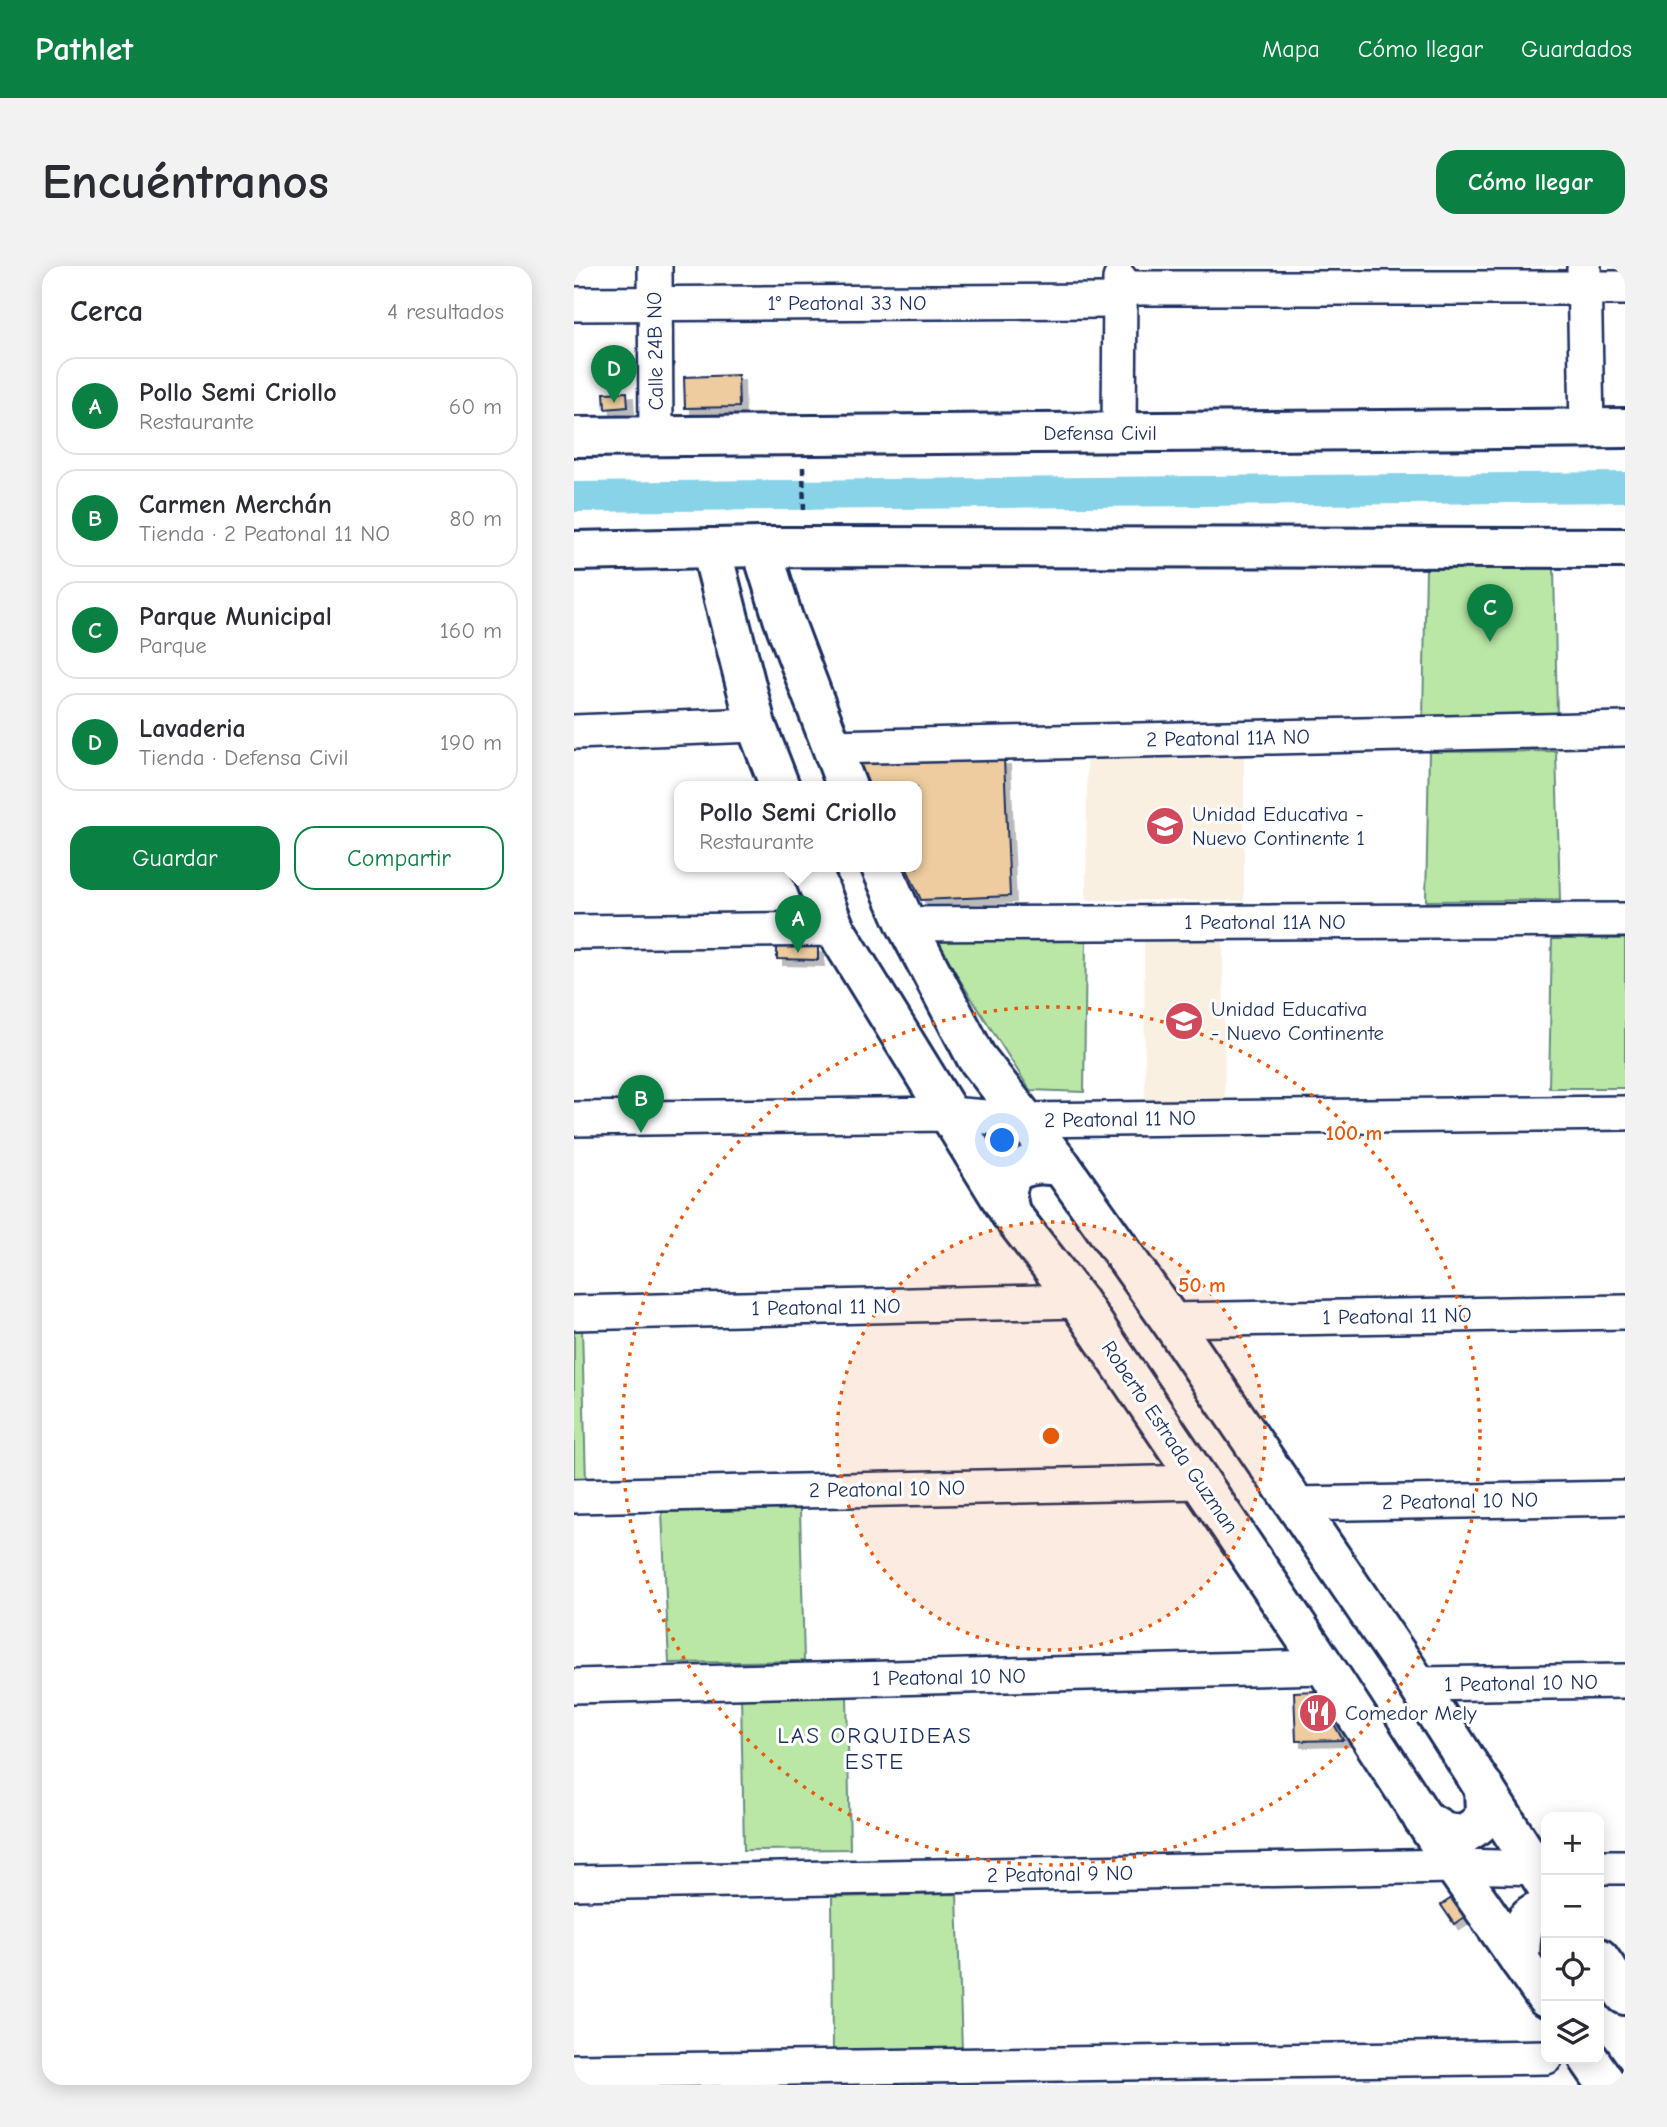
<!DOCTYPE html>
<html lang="es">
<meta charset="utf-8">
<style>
:root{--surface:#fff;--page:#f2f2f3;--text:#2b2b33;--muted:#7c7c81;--line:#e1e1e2;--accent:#0b8043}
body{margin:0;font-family:"Comic Neue",sans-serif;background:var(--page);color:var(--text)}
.controls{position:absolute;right:21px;bottom:21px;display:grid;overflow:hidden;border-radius:14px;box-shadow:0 4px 18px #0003}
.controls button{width:63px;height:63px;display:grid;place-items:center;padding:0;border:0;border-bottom:2px solid var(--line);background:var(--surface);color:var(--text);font:35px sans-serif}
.you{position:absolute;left:429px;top:875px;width:24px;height:24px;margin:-18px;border:5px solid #fff;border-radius:50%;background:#1a73e8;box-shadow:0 0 0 10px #1a73e833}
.badge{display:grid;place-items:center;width:46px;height:46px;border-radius:50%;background:var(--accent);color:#fff;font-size:23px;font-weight:700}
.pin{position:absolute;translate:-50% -58px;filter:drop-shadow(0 2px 4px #0008)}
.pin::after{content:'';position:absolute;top:37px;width:24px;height:21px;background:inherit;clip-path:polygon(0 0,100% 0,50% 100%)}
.popup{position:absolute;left:100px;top:515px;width:248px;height:91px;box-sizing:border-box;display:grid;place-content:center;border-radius:14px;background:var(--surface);filter:drop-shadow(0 2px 5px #0005);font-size:23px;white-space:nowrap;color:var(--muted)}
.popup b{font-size:26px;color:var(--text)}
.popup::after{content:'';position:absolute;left:50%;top:100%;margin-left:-14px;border:14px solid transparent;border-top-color:var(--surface)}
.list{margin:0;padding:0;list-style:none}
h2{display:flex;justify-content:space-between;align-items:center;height:91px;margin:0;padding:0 28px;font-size:30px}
h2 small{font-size:23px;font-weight:400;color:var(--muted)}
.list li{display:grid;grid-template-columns:46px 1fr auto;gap:21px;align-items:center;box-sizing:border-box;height:98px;margin:0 14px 14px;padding:0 14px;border:2px solid var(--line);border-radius:21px}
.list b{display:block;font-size:26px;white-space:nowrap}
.list p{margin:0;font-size:23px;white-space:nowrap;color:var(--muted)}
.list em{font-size:23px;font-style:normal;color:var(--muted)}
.actions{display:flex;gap:14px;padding:21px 28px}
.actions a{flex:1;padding:16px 0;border:2px solid var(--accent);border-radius:21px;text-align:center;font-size:24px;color:var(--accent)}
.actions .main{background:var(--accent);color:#fff}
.icon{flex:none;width:38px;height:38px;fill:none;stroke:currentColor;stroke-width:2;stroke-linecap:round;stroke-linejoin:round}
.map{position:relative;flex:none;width:1051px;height:1819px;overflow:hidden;border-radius:21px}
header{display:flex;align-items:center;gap:42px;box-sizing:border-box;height:98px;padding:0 35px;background:var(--accent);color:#fff}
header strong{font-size:33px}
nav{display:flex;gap:38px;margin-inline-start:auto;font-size:24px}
.intro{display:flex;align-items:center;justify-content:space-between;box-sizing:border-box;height:168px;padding:0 42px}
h1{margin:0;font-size:49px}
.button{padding:18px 32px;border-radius:21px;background:var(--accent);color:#fff;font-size:24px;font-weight:700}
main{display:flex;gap:42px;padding:0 42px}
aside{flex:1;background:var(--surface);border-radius:21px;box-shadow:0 4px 18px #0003}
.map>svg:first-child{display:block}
.built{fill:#faf0e2}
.green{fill:#bae7a5;stroke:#6a8b82;stroke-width:2}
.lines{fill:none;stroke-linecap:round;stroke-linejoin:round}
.canal{stroke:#88d3e8;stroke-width:30}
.building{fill:#eecc9f;stroke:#1b2f5e;stroke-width:2;filter:url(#shadow)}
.minor-casing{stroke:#1b2f5e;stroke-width:38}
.tertiary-casing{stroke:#1b2f5e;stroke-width:44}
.path{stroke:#1b2f5e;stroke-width:4.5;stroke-dasharray:7 5;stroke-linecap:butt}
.minor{stroke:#fff;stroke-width:33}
.tertiary{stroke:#fff;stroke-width:38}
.ring{fill:none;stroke:#e8590c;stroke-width:3.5;stroke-dasharray:3.5 7}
.labels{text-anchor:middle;stroke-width:6;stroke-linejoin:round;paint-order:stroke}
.street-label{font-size:21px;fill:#1b2f5e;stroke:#fff}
.poi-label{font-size:21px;fill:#1b2f5e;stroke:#fff;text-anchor:start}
.neighbourhood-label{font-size:23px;letter-spacing:2px;fill:#1b2f5e;stroke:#fff}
.centre{fill:#e8590c;stroke:#fff;stroke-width:3.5}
.ring-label{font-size:21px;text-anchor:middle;font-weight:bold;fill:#e8590c;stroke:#fff;stroke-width:6;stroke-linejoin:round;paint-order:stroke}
</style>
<header>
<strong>Pathlet</strong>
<nav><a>Mapa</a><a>Cómo llegar</a><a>Guardados</a></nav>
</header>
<div class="intro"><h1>Encuéntranos</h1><a class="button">Cómo llegar</a></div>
<main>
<aside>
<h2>Cerca<small>4 resultados</small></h2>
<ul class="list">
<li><span class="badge">A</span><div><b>Pollo Semi Criollo</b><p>Restaurante</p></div><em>60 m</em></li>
<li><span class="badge">B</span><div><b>Carmen Merchán</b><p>Tienda · 2 Peatonal 11 NO</p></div><em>80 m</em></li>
<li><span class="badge">C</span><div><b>Parque Municipal</b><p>Parque</p></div><em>160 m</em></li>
<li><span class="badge">D</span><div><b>Lavaderia</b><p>Tienda · Defensa Civil</p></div><em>190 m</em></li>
</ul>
<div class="actions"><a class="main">Guardar</a><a>Compartir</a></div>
</aside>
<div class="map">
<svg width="1051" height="1819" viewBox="0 0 1051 1819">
<defs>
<filter id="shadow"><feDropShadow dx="6" dy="6" stdDeviation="0" flood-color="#0004"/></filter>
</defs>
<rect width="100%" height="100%" fill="#fff"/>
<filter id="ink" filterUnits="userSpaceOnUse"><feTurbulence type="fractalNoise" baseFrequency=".0143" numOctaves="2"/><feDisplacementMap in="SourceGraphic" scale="14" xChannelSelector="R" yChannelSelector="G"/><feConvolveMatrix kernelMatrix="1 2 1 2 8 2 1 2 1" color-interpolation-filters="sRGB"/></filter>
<g filter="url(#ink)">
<g class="built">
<polygon points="513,486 670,486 670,635 512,634"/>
<polygon points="649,673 651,835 571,838 570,675"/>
</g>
<g class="green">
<polygon points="980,301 983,450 849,451 852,302"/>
<polygon points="982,485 986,634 852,635 855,486"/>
<polygon points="978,673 1051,673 1051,822 975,822"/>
<polygon points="512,674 510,826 456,824 361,675"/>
<polygon points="0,1061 8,1061 12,1218 0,1218"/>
<polygon points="226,1243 230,1395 95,1397 88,1246"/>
<polygon points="167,1429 273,1429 276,1583 170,1584"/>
<polygon points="383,1628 388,1785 259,1788 258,1631"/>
</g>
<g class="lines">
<polyline class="canal" points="0,231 1051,221"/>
</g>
<g class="building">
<polygon points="164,109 165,141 111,142 110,111"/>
<polygon points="53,126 54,141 31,143 30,127"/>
<polygon points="284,493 430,493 436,630 347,634 332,601 343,601 343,521 296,521"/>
<polygon points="203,680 244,681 244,694 203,693"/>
<polygon points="741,1425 769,1474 722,1475 720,1426"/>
<polygon points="881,1630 893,1649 880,1658 867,1639"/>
</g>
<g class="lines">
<defs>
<g id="minor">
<polyline points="81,0 82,170"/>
<polyline points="1010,2 1013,163"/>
<polyline points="546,22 1051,22"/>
<polyline points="0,38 546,35"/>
<polyline points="545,167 546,13"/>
<polyline points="0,466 182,459"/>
<polyline points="256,481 1051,463"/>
<polyline points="332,658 1051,654"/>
<polyline points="0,666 261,663"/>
<polyline points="0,853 375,848 450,854 1051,847"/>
<polyline points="0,1047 504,1035"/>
<polyline points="596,1054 1051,1046"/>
<polyline points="0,1230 626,1216"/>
<polyline points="720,1238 1051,1232"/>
<polyline points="843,1418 1051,1415"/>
<polyline points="0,1420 751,1401"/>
<polyline points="1025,1601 1051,1601"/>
<polyline points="0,1617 880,1600 972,1602"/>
<polyline points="0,1805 972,1791"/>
</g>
<g id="tertiary">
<polyline points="0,171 1051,162"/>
<polyline points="187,281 209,352 273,521"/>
<polyline points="137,282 182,459 206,521"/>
<polyline points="0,285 187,281 1051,282"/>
<polyline points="237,601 261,663 436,947 504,1035 751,1401 880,1600 972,1732"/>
<polyline points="307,601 332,658 402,791 488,901 596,1054 843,1418 972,1619"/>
<path d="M436,947L432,926L438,907C455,897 468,897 488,901"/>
<polyline points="849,1553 873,1567 890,1568 904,1559 911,1548 910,1521"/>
<polyline points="1025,1692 1051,1729"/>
<path d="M946,1695C947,1674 944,1646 972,1644"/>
<polyline points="1015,1793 1033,1819"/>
</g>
</defs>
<use href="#minor" class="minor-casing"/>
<use href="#tertiary" class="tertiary-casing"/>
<polyline class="path" points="229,201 230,248"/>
<use href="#minor" class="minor"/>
<use href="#tertiary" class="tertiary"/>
</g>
</g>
<circle cx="477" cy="1170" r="214" fill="#e8590c" fill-opacity=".12"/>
<g class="ring">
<circle cx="477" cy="1170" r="214"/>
<circle cx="477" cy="1170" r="429"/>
</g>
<defs>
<symbol id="school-disc" viewBox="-11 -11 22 22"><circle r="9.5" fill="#d1495b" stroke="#fff"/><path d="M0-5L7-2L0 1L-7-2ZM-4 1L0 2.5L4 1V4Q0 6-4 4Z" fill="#fff"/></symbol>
<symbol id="restaurant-disc" viewBox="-11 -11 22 22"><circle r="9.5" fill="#d1495b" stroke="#fff"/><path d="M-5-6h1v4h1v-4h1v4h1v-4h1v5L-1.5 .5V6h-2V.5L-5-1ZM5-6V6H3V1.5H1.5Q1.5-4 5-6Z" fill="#fff"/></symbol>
</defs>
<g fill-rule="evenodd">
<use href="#school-disc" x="569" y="538" width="44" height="44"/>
<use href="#school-disc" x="588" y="733" width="44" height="44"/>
<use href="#restaurant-disc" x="722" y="1425" width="44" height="44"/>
</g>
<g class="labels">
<g class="street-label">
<text x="273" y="44">1° Peatonal 33 NO</text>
<text transform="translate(81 85) rotate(-91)" y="7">Calle 24B NO</text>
<text x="526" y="174">Defensa Civil</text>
<text transform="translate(654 472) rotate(-1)" y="7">2 Peatonal 11A NO</text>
<text x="691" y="663">1 Peatonal 11A NO</text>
<text transform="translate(546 853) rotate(-1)" y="7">2 Peatonal 11 NO</text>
<text transform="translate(252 1041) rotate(-1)" y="7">1 Peatonal 11 NO</text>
<text transform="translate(823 1050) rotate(-1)" y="7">1 Peatonal 11 NO</text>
<text transform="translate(596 1171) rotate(56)" y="7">Roberto Estrada Guzman</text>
<text transform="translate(313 1223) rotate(-1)" y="7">2 Peatonal 10 NO</text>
<text transform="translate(886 1235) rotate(-1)" y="7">2 Peatonal 10 NO</text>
<text transform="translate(375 1411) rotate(-1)" y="7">1 Peatonal 10 NO</text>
<text transform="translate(947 1417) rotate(-1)" y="7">1 Peatonal 10 NO</text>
<text transform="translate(486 1608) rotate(-1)" y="7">2 Peatonal 9 NO</text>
</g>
<g class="poi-label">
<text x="618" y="555">Unidad Educativa -<tspan x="618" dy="24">Nuevo Continente 1</tspan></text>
<text x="637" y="750">Unidad Educativa<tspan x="637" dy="24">- Nuevo Continente</tspan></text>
<text x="771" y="1454">Comedor Mely</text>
</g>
<g class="neighbourhood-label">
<text x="301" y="1477">LAS ORQUIDEAS<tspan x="301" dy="26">ESTE</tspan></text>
</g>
</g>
<circle cx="477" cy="1170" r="10" class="centre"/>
<g class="ring-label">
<text x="780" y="874">100 m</text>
<text x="628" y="1026">50 m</text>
</g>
</svg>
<div class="controls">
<button>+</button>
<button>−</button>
<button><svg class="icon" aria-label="locate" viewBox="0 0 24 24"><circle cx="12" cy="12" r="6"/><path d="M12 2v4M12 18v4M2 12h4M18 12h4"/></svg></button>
<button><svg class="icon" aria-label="layers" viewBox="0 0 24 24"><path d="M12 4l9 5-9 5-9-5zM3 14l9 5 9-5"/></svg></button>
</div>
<div class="you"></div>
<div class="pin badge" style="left:224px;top:687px">A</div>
<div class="popup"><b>Pollo Semi Criollo</b>Restaurante</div>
<div class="pin badge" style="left:67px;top:867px">B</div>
<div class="pin badge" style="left:916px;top:376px">C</div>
<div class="pin badge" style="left:40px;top:137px">D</div>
</div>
</main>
